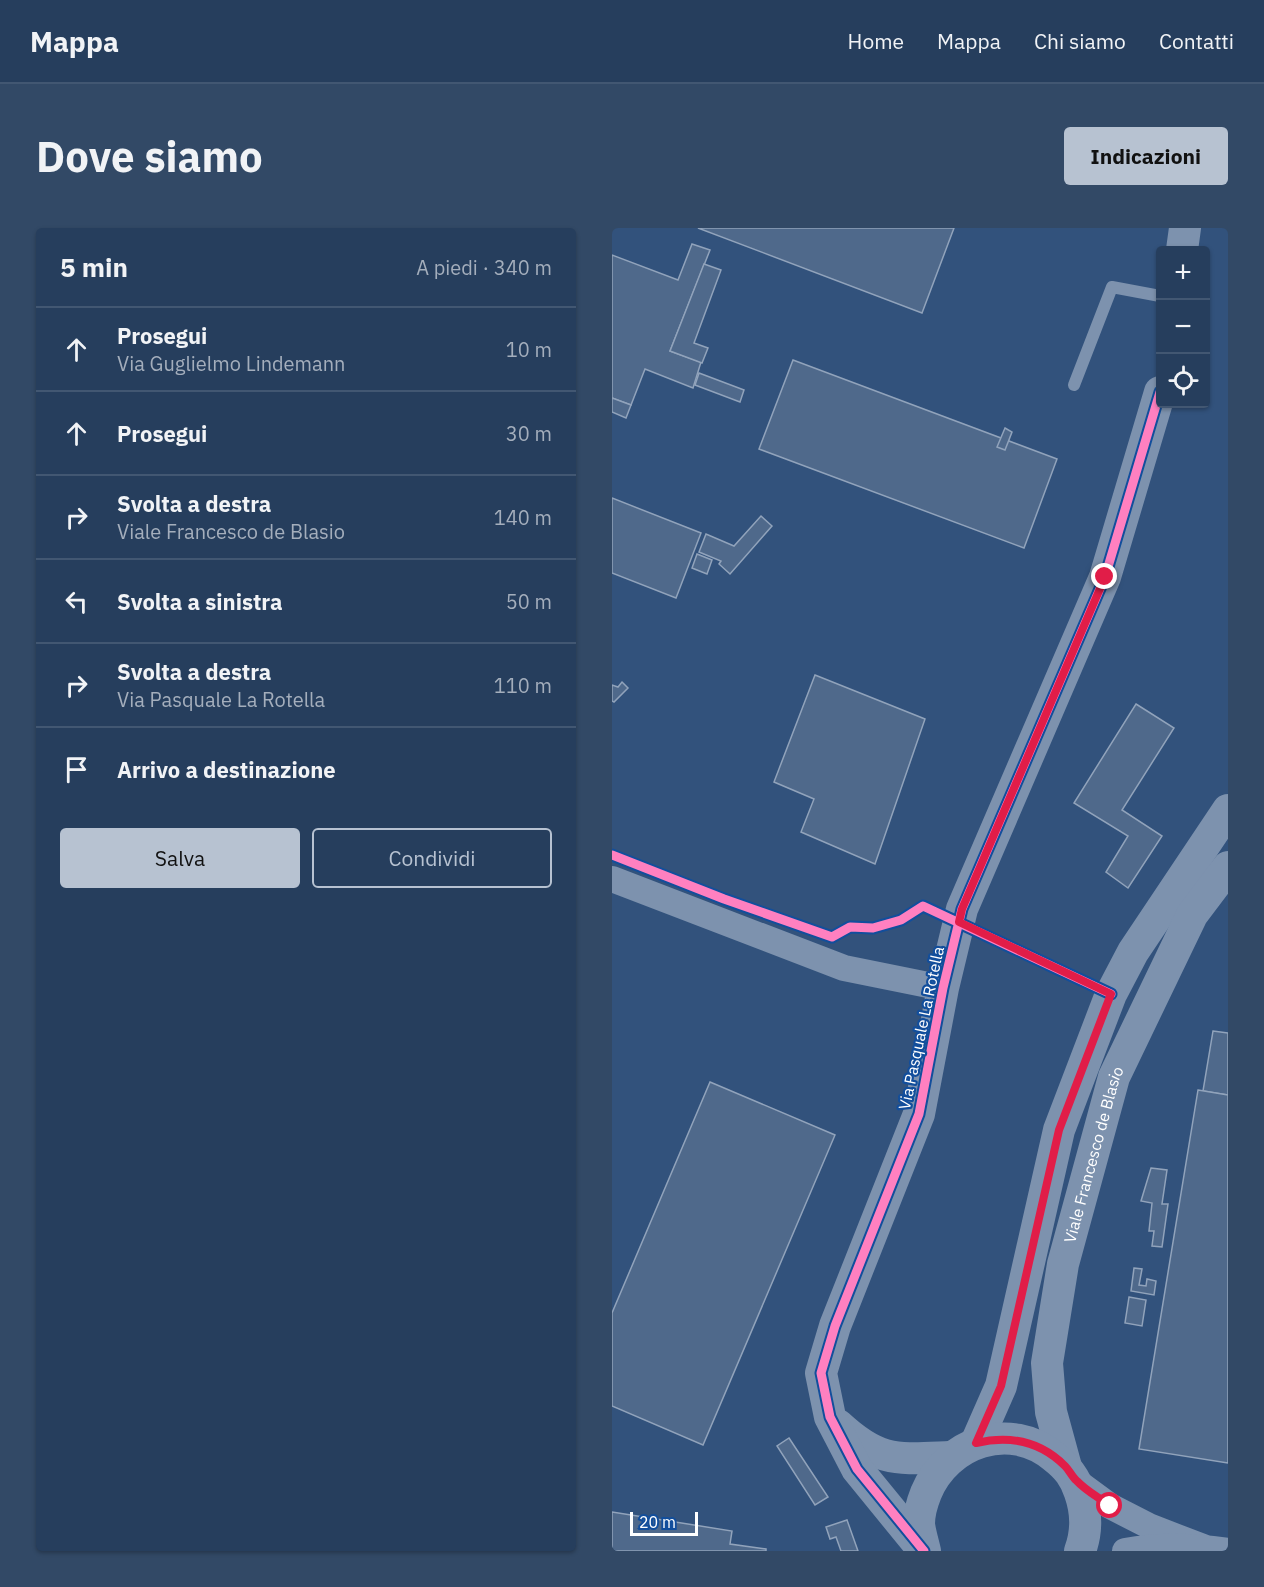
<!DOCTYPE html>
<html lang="it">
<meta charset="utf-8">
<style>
:root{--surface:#263e5d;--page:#324966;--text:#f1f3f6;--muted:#a4aebc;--line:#425772;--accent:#b7c2d1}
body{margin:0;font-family:"IBM Plex Sans",sans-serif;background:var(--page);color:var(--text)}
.controls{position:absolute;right:18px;top:18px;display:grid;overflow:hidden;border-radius:6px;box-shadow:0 2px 4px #0004}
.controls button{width:54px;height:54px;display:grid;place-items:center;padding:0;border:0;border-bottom:2px solid var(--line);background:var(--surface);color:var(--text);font:30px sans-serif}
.scale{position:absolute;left:18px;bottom:15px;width:68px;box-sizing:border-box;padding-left:6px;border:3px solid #fff;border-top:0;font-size:16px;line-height:21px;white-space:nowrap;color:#fff;-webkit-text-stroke:4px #124e9c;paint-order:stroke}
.stop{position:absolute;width:18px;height:18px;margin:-14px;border:4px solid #e11d48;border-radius:50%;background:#fff}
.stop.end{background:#e11d48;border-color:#fff;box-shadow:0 2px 6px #0008}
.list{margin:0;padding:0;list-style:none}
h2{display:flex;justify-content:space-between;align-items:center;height:78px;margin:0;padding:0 24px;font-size:26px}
h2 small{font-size:20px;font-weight:400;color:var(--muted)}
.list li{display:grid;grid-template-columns:39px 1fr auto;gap:18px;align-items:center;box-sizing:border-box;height:84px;padding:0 24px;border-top:2px solid var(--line)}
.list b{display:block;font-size:22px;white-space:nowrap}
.list p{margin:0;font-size:20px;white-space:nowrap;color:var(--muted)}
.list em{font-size:20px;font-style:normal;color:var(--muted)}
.actions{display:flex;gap:12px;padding:18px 24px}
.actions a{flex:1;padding:14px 0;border:2px solid var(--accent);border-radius:6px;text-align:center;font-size:21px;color:var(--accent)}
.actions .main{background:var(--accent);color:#111}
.icon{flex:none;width:33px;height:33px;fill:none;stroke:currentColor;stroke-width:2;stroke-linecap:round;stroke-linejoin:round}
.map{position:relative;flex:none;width:616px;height:1323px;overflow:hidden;border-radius:6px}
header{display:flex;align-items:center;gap:36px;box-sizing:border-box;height:84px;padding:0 30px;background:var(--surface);border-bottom:2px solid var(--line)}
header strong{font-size:28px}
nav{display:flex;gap:33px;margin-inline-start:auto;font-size:21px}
.intro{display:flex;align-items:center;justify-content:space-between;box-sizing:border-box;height:144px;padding:0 36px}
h1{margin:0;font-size:42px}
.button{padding:15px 27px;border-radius:6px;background:var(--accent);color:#111;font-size:21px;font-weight:700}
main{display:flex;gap:36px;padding:0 36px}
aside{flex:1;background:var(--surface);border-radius:6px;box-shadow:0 2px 4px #0004}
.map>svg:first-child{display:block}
.building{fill:#4f698b;stroke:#91a3bb;stroke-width:1.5}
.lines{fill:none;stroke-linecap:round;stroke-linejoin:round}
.service{stroke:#7d92ae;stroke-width:12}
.minor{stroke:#7d92ae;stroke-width:26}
.tertiary{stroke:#7d92ae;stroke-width:32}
.cycleway-casing{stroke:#124e9c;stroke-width:13}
.cycleway{stroke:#ff80c0;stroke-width:9}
.route{stroke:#e11d48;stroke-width:8}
.labels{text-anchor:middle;stroke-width:4.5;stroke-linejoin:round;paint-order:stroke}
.street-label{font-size:16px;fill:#fff;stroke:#124e9c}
</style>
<header>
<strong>Mappa</strong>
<nav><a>Home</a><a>Mappa</a><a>Chi siamo</a><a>Contatti</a></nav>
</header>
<div class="intro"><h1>Dove siamo</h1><a class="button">Indicazioni</a></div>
<main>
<aside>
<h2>5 min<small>A piedi · 340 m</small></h2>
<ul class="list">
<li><svg class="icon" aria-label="ahead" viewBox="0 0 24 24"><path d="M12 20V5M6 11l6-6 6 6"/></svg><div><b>Prosegui</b><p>Via Guglielmo Lindemann</p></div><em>10 m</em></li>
<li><svg class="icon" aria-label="ahead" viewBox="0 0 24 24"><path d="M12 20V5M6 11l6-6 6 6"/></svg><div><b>Prosegui</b></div><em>30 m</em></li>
<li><svg class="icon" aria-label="right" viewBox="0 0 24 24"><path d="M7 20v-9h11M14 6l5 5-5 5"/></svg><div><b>Svolta a destra</b><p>Viale Francesco de Blasio</p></div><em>140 m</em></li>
<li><svg class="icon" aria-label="left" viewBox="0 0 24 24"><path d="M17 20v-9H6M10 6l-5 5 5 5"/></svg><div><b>Svolta a sinistra</b></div><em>50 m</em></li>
<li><svg class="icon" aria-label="right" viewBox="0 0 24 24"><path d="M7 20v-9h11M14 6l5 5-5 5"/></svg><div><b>Svolta a destra</b><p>Via Pasquale La Rotella</p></div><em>110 m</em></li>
<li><svg class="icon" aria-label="arrive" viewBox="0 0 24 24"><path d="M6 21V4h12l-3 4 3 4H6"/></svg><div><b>Arrivo a destinazione</b></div></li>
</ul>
<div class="actions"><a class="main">Salva</a><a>Condividi</a></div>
</aside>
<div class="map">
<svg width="616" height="1323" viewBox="0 0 616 1323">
<rect width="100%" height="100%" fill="#32527c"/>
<g class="building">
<polygon points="86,0 342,0 310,85"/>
<polygon points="80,16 98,22 58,123 89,134 81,160 33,141 19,177 0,170 0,27 66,52"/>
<polygon points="92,36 109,42 82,115 96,120 90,135 58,123"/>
<polygon points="181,132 445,231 412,320 147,221"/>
<polygon points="87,145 132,162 128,174 83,157"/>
<polygon points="0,170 19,177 14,190 0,184"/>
<polygon points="393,200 400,204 393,222 385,219"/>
<polygon points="0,270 89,305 64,370 0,345"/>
<polygon points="149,288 160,298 118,346 107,336 109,333 87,324 94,306 122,318"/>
<polygon points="85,326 100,332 95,346 80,340"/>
<polygon points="203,447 313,491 263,636 189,604 202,571 162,554"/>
<polygon points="10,454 16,460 2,474 0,473 0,457 6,459"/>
<polygon points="524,476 562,500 510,582 550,608 516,660 494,644 516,608 462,575"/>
<polygon points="601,803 616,805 616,867 591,863"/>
<polygon points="98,854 223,907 91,1217 0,1178 0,1085"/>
<polygon points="586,862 616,867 616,1235 527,1221"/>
<polygon points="539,940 555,942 550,976 556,976 550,1019 540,1018 542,1003 537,1003 540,975 529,973"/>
<polygon points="522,1040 530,1041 527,1057 534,1058 535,1051 544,1053 542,1067 519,1063"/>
<polygon points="517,1069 534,1072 530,1098 513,1095"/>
<polygon points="177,1210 216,1269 203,1277 165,1218"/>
<polygon points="0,1284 120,1303 118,1316 154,1321 154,1323 0,1323"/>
<polygon points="235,1292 246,1323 229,1323 224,1309 218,1311 214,1299"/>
</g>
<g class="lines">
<polyline class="service" points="462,157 500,59 548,68"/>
<g class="minor">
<polyline points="0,651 232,740 331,760"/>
<polyline points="464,1253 498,1278 539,1299 591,1319"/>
<path d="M513,1323C547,1317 582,1318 616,1323"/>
</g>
<g class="tertiary">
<polyline points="570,22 573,0"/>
<path d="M226,1197C267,1235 285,1231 338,1229"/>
<polyline points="364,1215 389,1158 447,902 499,766 521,724 616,582"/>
<path id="s1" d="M454,1239L439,1184L435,1135L451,1036L502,849L580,687L616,639"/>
<polyline points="312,1323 245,1241 218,1189 209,1145 223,1098 307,886 331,760 350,681 493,349 548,164"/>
<path d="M313,1323C311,1314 308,1305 307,1296C307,1285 310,1275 314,1265C335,1214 398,1192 442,1229C455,1239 463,1249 468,1265C475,1285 475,1304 468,1323"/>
</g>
<defs>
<g id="cycleway">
<polyline points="0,627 112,671 220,709 238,699 261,700 289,692 311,678 499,766"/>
<polyline points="312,1323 245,1241 218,1189 209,1145 223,1098 307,886 331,760 350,681 493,349 548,164"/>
</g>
</defs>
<use href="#cycleway" class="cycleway-casing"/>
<use href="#cycleway" class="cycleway"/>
</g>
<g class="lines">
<path class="route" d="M493,349L350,681L347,694L499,766L447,902L389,1158L364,1215C398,1207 428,1213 453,1238C458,1243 460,1249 465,1253C474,1263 488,1270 498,1278"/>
</g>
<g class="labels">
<g class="street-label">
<text transform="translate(309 800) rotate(-78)" y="6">Via Pasquale La Rotella</text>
<text dy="6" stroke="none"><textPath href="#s1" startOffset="320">Viale Francesco de Blasio</textPath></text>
</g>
</g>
</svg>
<div class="controls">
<button>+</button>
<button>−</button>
<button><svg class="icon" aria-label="locate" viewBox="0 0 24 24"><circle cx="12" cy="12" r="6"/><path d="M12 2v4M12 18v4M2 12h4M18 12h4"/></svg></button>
</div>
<div class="scale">20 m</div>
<div class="stop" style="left:498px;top:1278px"></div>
<div class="stop end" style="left:493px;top:349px"></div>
</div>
</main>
